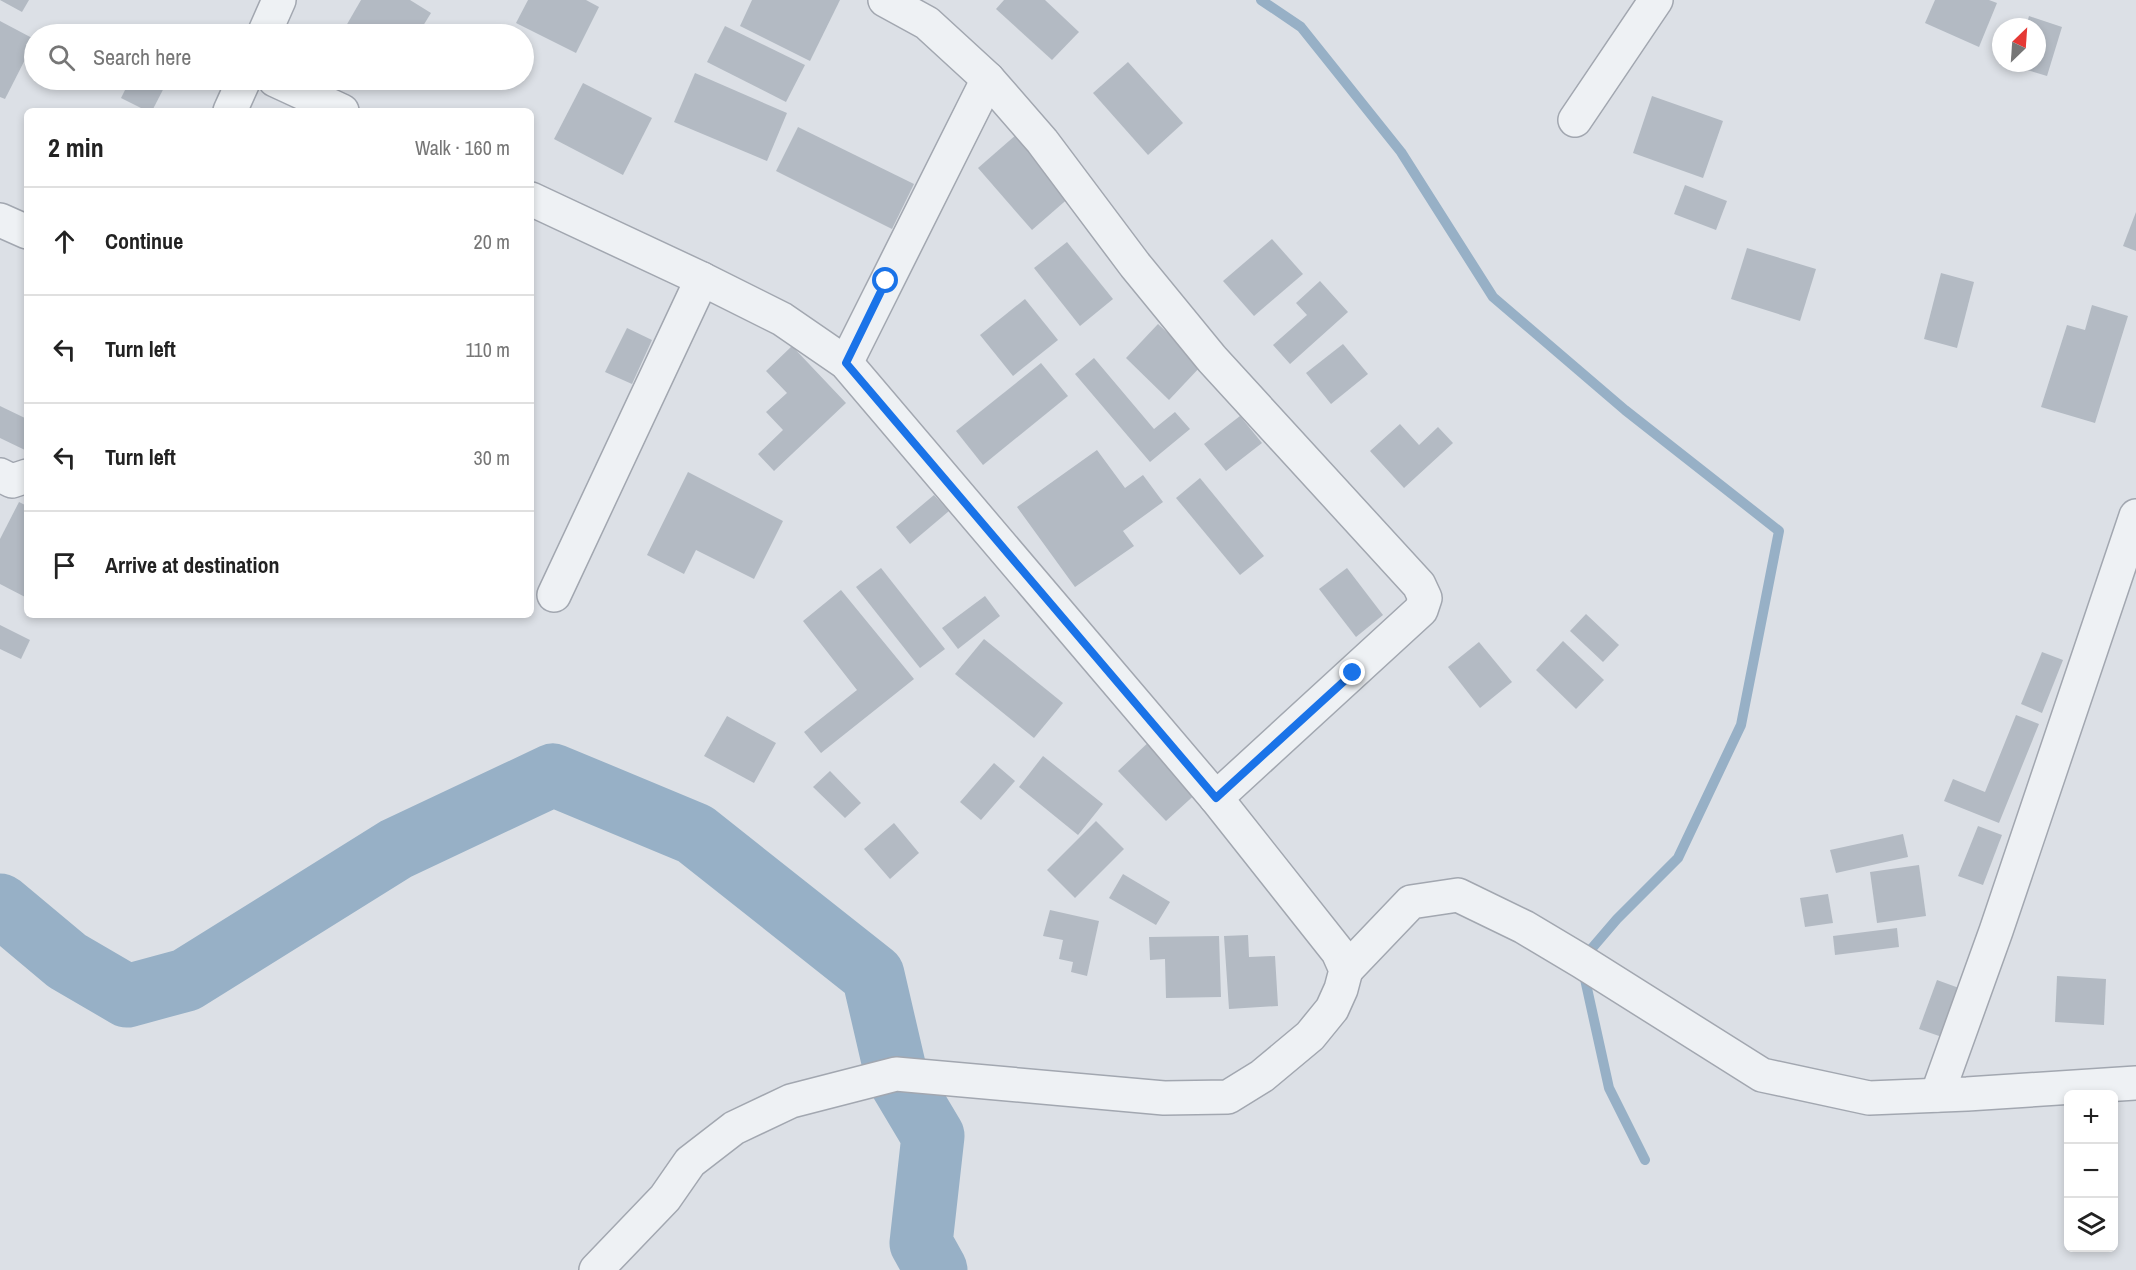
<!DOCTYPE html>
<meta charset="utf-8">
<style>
:root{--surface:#fff;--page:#f2f2f2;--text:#222;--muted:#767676;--line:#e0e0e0}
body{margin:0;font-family:"Archivo Narrow",sans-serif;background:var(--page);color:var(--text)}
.controls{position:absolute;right:18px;bottom:18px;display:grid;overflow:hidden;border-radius:9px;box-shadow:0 3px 9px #0003}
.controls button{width:54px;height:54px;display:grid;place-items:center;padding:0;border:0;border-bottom:2px solid var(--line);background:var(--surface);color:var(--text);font:30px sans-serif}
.compass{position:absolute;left:1992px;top:18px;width:54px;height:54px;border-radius:50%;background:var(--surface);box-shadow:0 3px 9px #0003;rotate:25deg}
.stop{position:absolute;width:18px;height:18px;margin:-14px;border:4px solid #1a73e8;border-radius:50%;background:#fff}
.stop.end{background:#1a73e8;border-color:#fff;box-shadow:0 2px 6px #0008}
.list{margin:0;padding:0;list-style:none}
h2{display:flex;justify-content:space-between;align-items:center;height:78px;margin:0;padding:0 24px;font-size:26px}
h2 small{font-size:20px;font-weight:400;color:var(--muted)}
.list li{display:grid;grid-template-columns:39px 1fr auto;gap:18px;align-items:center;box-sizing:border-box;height:108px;padding:0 24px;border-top:2px solid var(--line)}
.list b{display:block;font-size:22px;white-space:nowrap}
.list em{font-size:20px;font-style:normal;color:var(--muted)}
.icon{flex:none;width:33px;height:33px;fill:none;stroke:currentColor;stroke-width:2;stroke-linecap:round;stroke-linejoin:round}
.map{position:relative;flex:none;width:2136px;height:1270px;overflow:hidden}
.search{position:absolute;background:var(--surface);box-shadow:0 3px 9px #0003;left:24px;top:24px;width:510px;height:66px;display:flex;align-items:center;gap:15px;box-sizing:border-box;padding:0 21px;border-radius:33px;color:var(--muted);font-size:22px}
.panel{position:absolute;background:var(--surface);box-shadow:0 3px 9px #0003;left:24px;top:108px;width:510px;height:510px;border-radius:9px}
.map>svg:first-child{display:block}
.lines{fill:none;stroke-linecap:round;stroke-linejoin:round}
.stream{stroke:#97b0c6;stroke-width:10}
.river{stroke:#97b0c6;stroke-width:63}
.building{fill:#b3bac3}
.minor-casing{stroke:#a2a7b0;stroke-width:36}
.minor{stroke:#eef1f4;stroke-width:33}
.route{stroke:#1a73e8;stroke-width:8}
</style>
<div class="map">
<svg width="2136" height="1270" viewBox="0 0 2136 1270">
<rect width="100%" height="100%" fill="#dce0e6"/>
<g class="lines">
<polyline class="stream" points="1261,0 1301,27 1401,152 1493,297 1625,410 1779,531 1741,725 1678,858 1617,919 1581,961 1609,1088 1645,1160"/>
<polyline class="river" points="0,905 67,961 127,996 186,980 396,849 553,775 695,834 873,975 896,1074 933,1136 921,1243 936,1270"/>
</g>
<g class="building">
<polygon points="0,0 29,0 22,12"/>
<polygon points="361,0 410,0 431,13 418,34 360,34 346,26"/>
<polygon points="528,0 586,0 599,7 576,53 516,23"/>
<polygon points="752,0 840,0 810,61 740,26"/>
<polygon points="1004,0 1045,0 1079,32 1052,60 996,9"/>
<polygon points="1935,0 1989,0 1997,3 1979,47 1925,23"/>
<polygon points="2029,16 2062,27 2047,76 2007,64 2037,63 2037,27 2026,27"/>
<polygon points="0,21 34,39 34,42 5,99 0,97"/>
<polygon points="725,26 805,65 786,102 707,62"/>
<polygon points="1128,62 1183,123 1148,155 1093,93"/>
<polygon points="695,73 787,113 767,161 674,122"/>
<polygon points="130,80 168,80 152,111 147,111 121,98"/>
<polygon points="583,83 652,118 623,175 554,139"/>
<polygon points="1652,96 1723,121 1703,178 1633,153"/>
<polygon points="798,127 914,184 892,229 776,171"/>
<polygon points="1017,134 1071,196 1032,230 978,168"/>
<polygon points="1685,185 1727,201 1716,230 1674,214"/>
<polygon points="2136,212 2136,251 2123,246"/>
<polygon points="1272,239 1303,274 1254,316 1223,281"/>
<polygon points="1067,242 1113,299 1080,326 1034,268"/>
<polygon points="1747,248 1816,269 1800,321 1731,299"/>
<polygon points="1941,273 1974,282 1957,348 1924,339"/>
<polygon points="1320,281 1348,312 1290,364 1273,345 1307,315 1296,303"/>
<polygon points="1025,299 1058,340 1013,376 980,335"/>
<polygon points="2092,305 2128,316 2095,423 2041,407 2067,325 2085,330"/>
<polygon points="1158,324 1202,365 1169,400 1126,358"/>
<polygon points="627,328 652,340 632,384 605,372"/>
<polygon points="1343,344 1368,374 1331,404 1306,373"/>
<polygon points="792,346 846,403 774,471 758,454 783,430 766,412 787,393 766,371"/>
<polygon points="1094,358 1154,429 1175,412 1190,429 1150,462 1075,374"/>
<polygon points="1041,363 1068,396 983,465 956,431"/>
<polygon points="0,406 27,419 27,451 0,438"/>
<polygon points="1240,416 1262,443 1226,471 1204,444"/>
<polygon points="1400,424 1419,445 1438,427 1453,443 1404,488 1370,451"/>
<polygon points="1097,450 1125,488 1143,475 1163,502 1123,531 1134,546 1075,587 1017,507"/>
<polygon points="688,472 783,521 754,579 696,550 684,574 647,555"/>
<polygon points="1200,478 1264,556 1240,575 1176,498"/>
<polygon points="934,495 949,511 910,544 896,527"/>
<polygon points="19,502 27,506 27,598 0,584 0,539"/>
<polygon points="881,568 945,649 920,668 856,587"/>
<polygon points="1347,568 1383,615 1356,637 1319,589"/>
<polygon points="841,590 914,679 821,753 804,732 857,690 803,621"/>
<polygon points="985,596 1000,616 958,649 942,628"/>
<polygon points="1586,614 1619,645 1603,662 1570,631"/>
<polygon points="0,625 30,640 21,659 0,649"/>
<polygon points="984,639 1063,703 1034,738 955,674"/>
<polygon points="1563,641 1604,680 1576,709 1536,670"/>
<polygon points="1479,642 1512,682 1480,708 1448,667"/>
<polygon points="2042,652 2063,660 2042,713 2021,704"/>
<polygon points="2016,715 2039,724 1999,823 1944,801 1953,779 1985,792"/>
<polygon points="727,716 776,743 754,783 704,756"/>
<polygon points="1152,739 1200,790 1166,821 1118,771"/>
<polygon points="1043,756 1103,804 1078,835 1019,787"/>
<polygon points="994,763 1015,781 981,820 960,802"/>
<polygon points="830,771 861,803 845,818 813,787"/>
<polygon points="1096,821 1124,849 1075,898 1047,870"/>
<polygon points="894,823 919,853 890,879 864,849"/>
<polygon points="1978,826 2002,835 1983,885 1958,876"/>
<polygon points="1903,834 1908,857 1836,873 1830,850"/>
<polygon points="1919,865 1926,916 1877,923 1870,872"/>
<polygon points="1123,874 1170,902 1156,925 1109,898"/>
<polygon points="1828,894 1833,923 1805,927 1800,898"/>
<polygon points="1050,910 1099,921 1087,976 1071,972 1073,962 1059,959 1063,940 1043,936"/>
<polygon points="1897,928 1899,947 1835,955 1833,936"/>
<polygon points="1248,935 1249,957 1275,956 1278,1006 1229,1009 1224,936"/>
<polygon points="1219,936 1221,997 1166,998 1165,959 1150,960 1149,937"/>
<polygon points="2057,976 2106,979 2104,1025 2055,1022"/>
<polygon points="1937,980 1959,988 1942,1037 1919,1029"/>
</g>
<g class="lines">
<defs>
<g id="minor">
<polyline points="885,0 927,23 988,79 1042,141 1135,265 1212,359 1419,585 1425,598 1421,610 1216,798"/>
<polyline points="264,34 279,0"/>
<polyline points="275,80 342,111"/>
<polyline points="230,111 244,80"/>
<polyline points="1575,120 1656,0"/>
<polyline points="531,199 702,279 782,319 846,363 1216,798 1338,952 1346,970 1341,989 1332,1009 1310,1036 1262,1076 1228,1097 1164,1098 896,1074 791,1101 734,1128 690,1162 665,1198 596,1270"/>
<polyline points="0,220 27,232"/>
<polyline points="846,363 988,79"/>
<polyline points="0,475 12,481 27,476"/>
<polyline points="554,595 702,279"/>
<polyline points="1346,970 1411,902 1458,895 1524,927 1581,961 1762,1075 1869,1098 1967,1094 2136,1083"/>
<polyline points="1937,1095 1996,931 2136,516"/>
</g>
</defs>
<use href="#minor" class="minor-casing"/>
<use href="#minor" class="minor"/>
</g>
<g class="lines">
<polyline class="route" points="886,281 846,363 1216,798 1353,673"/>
</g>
</svg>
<div class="controls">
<button>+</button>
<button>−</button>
<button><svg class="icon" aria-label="layers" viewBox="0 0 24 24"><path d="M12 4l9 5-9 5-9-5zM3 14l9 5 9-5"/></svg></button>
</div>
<svg class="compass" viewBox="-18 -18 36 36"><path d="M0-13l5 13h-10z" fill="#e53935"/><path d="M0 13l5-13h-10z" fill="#767676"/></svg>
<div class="stop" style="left:886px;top:281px"></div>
<div class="stop end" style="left:1353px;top:673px"></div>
<div class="search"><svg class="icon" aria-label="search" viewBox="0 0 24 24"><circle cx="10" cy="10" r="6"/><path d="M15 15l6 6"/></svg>Search here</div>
<section class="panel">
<h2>2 min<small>Walk · 160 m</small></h2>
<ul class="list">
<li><svg class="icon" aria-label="ahead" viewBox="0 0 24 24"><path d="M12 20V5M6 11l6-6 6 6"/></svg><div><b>Continue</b></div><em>20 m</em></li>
<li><svg class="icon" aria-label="left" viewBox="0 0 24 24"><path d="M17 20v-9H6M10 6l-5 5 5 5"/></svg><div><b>Turn left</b></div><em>110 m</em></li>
<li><svg class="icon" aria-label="left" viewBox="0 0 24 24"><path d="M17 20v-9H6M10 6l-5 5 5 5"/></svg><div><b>Turn left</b></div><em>30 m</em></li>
<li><svg class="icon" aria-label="arrive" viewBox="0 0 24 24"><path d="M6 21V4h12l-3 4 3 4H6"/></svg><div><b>Arrive at destination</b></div></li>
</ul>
</section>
</div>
